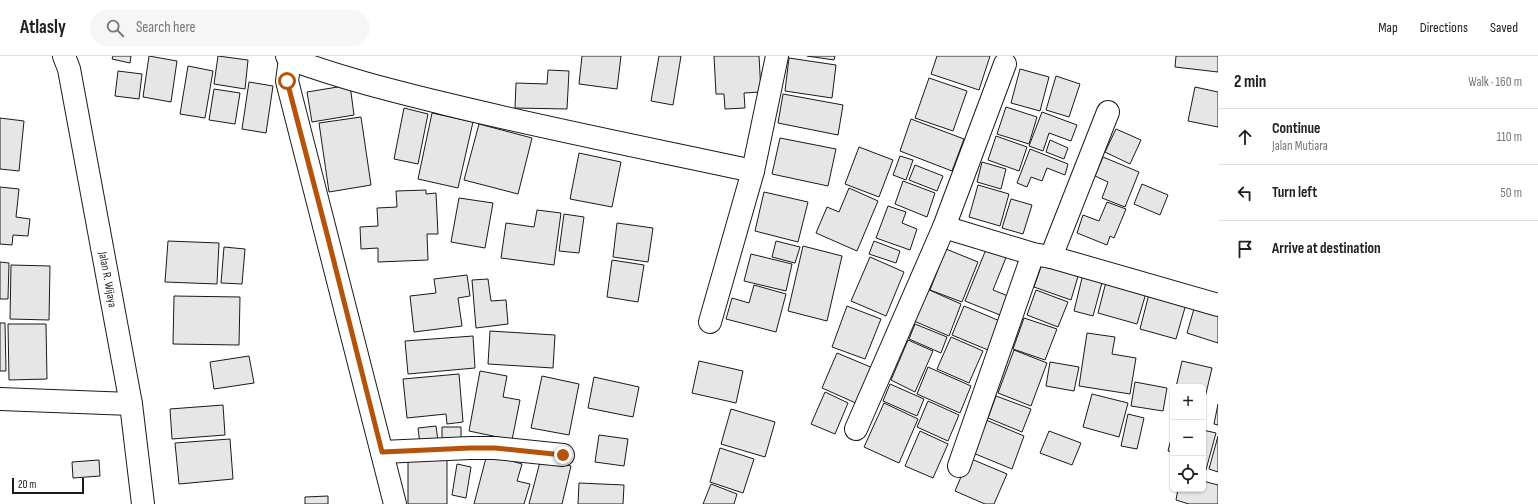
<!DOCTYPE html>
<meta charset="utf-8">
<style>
:root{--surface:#fff;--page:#f6f6f6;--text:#202124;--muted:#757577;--line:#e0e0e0}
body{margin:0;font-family:"Sofia Sans Condensed",sans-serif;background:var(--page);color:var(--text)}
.controls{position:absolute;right:12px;bottom:12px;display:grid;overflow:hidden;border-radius:6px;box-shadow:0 1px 3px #0004}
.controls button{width:36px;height:36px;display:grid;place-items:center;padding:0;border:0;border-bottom:1px solid var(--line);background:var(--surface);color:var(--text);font:20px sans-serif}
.scale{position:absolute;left:12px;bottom:10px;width:72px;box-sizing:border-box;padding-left:4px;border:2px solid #1a1a1a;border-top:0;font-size:11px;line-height:14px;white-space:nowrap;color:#1a1a1a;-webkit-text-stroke:3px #fff;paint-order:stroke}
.stop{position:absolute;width:12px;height:12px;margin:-9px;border:3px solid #b45309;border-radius:50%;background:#fff}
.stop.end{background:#b45309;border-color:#fff;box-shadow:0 1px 4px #0008}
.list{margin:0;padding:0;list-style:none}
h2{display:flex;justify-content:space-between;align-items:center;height:52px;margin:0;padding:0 16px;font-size:17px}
h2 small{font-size:13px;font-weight:400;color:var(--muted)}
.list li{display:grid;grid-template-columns:26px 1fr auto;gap:12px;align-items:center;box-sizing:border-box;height:56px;padding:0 16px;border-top:1px solid var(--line)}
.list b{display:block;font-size:15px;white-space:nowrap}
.list p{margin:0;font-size:13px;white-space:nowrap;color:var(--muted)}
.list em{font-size:13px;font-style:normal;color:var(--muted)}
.icon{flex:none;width:22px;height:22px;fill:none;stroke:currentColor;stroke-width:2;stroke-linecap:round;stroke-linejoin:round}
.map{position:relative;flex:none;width:1218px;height:448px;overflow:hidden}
header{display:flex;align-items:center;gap:24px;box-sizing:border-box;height:56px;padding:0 20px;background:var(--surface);border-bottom:1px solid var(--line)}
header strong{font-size:19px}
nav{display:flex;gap:22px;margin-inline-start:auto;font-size:14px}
.search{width:280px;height:36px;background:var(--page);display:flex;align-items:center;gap:10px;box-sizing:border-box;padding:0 14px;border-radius:22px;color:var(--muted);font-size:15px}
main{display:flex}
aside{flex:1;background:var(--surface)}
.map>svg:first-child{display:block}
.building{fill:#e6e6e6;stroke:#1a1a1a}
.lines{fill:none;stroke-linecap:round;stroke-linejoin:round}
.street-casing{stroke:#1a1a1a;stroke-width:24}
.secondary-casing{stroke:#1a1a1a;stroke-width:24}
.street{stroke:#fff;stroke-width:22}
.secondary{stroke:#fff;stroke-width:22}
.route{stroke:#b45309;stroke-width:5}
.labels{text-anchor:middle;stroke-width:3;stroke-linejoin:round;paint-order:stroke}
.street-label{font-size:12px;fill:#1a1a1a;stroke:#fff}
</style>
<header>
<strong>Atlasly</strong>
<div class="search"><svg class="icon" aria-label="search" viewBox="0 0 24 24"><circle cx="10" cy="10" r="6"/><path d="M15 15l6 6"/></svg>Search here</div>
<nav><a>Map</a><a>Directions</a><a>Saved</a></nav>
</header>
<main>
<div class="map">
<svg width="1218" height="448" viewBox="0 0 1218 448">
<rect width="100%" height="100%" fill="#fff"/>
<g class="building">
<polygon points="113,0 131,0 130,7 112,3"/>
<polygon points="149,0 177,5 171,46 143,41"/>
<polygon points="218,0 248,4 245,33 214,28"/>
<polygon points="582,0 621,0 617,33 579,28"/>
<polygon points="659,0 681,0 673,49 651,45"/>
<polygon points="714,0 759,0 761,36 744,37 745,52 725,53 724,38 716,38"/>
<polygon points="807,0 835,0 834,4"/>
<polygon points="937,0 990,0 979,34 931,18"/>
<polygon points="1176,0 1218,0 1218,16 1175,11"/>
<polygon points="789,2 836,9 832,42 785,35"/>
<polygon points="188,10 213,15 205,62 180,58"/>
<polygon points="1020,13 1049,21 1040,55 1011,47"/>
<polygon points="548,14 569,15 567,53 515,52 516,27 547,28"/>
<polygon points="118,15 142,18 139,43 115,40"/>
<polygon points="1056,20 1080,28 1069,61 1046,54"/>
<polygon points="929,22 967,35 953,75 915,62"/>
<polygon points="249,26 273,30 266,77 242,73"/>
<polygon points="350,29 354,59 312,66 307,36"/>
<polygon points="1195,31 1218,36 1218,71 1188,65"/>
<polygon points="214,33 240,37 235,68 209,64"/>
<polygon points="783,38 843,49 838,79 778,67"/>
<polygon points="1006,51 1037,61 1029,88 997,78"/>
<polygon points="404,52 428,58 418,108 394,103"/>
<polygon points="1042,56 1077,69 1071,85 1049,77 1043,95 1029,90"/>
<polygon points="432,57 473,66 458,132 418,123"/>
<polygon points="361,61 371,129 329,136 319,67"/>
<polygon points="0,62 24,65 19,115 0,113"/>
<polygon points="911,63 964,83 952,115 900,95"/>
<polygon points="479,68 532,82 518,138 464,124"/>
<polygon points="1116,73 1141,84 1130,108 1105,96"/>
<polygon points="996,80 1027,91 1019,115 988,104"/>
<polygon points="780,82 836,93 828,130 772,118"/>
<polygon points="1050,84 1068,92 1064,103 1046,96"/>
<polygon points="859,91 893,104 879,141 845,128"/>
<polygon points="1030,93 1068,108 1065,119 1047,112 1042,125 1031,121 1027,131 1017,127"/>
<polygon points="579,97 621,106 612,151 570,143"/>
<polygon points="900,100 913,104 906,124 893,119"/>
<polygon points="1103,101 1139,116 1125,151 1102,142 1108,126 1095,120"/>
<polygon points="982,106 1006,113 1001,133 977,126"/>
<polygon points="915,109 943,120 937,135 909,124"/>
<polygon points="903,125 935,137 927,161 895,148"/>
<polygon points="1142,128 1168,139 1160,159 1134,148"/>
<polygon points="978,129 1009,138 1000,170 969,161"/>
<polygon points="0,131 19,133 16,161 30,163 28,180 13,179 12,189 0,188"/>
<polygon points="849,132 878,145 857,195 816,177 827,151 839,156"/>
<polygon points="426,134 426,138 436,137 438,178 427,178 428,204 378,206 378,192 361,193 360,171 378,170 377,152 397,151 396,135"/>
<polygon points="764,136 808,146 798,186 755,175"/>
<polygon points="459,142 493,147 485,192 451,186"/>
<polygon points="1011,143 1032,149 1023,178 1002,172"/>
<polygon points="1107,146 1126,153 1114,182 1110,180 1107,189 1077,177 1083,159 1099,165"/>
<polygon points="888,150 906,156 902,167 917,173 910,194 876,182"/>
<polygon points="537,154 561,157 554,209 501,202 506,167 534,171"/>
<polygon points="564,158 584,161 579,197 559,195"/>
<polygon points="617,167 653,172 648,206 613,201"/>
<polygon points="168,185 219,187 217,228 165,226"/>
<polygon points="776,185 800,191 795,207 772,201"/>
<polygon points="874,185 900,195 896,207 869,198"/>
<polygon points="803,190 842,200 827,265 788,255"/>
<polygon points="224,191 245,193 242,228 221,227"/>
<polygon points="987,191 1007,199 993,234 1008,240 1000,259 965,245"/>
<polygon points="946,193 978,206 962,246 930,234"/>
<polygon points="751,198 792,208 786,235 744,225"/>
<polygon points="870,201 904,216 886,260 851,245"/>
<polygon points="612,204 644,209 638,246 607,241"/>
<polygon points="1043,205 1079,217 1071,244 1034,231"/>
<polygon points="0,206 9,207 8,243 0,243"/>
<polygon points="11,209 50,210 49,264 10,263"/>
<polygon points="1083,218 1103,223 1093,260 1074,255"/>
<polygon points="467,219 470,240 458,242 462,270 414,276 410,240 436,237 434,223"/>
<polygon points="488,223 491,245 506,244 508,268 476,272 472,224"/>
<polygon points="1106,226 1146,237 1137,268 1098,257"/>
<polygon points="754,229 786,238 776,276 726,263 732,242 749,247"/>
<polygon points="927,233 961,248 949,280 914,265"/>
<polygon points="1036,234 1068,246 1058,271 1027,259"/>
<polygon points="1149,238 1186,248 1176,283 1140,273"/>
<polygon points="174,240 240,241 239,289 173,288"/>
<polygon points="1196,246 1218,253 1218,287 1187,277"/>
<polygon points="847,250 881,263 865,303 832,291"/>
<polygon points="964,250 1000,265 988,294 952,279"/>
<polygon points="1024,262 1057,273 1045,304 1013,293"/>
<polygon points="0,267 5,267 6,315 0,315"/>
<polygon points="8,268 46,268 47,323 9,324"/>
<polygon points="915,268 947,281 941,297 909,283"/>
<polygon points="490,275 555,279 553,312 488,308"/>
<polygon points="1087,277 1115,281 1112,298 1136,302 1130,338 1079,330"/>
<polygon points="473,280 475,312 408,318 405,285"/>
<polygon points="951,281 983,295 969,327 937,313"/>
<polygon points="908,284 933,295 915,336 891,324"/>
<polygon points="1014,294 1047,307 1031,350 998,337"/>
<polygon points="837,297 873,312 858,348 822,332"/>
<polygon points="249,300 254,327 214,333 210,306"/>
<polygon points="699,305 743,315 736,347 692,337"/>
<polygon points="1182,305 1212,312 1203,350 1203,331 1176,331"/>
<polygon points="1050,306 1079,311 1074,335 1046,330"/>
<polygon points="928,311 971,330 960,357 917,338"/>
<polygon points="480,315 507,320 503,341 520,344 512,384 469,375"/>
<polygon points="459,318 463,366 447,368 446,358 407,362 403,323"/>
<polygon points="542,320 579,328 569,379 531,372"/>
<polygon points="594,321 639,331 633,361 588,352"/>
<polygon points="1135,326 1167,332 1163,355 1131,350"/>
<polygon points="890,328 924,343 917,360 883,345"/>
<polygon points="825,336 848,347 835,378 811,368"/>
<polygon points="1092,338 1128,347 1119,381 1083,371"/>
<polygon points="996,340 1031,353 1022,376 988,362"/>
<polygon points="928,345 959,359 948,385 917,371"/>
<polygon points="884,347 918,363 899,407 864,391"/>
<polygon points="1218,348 1218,369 1214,368"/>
<polygon points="223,349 225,379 172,383 170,353"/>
<polygon points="731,353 775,366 765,401 721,388"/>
<polygon points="1128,358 1144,362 1137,393 1121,390"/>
<polygon points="986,364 1024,380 1012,413 973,397"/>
<polygon points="436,370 438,385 420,388 418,372"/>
<polygon points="442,371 461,371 461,386 442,387"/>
<polygon points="1203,374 1216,377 1204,421 1203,421"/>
<polygon points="920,375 948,388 933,422 905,410"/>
<polygon points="1049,375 1081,387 1072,409 1040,397"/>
<polygon points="1173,375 1173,396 1168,395"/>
<polygon points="599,379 628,383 624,410 595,406"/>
<polygon points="1218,380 1218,416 1209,413"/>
<polygon points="230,383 233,423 179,428 175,387"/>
<polygon points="720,392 754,403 743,437 710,426"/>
<polygon points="487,398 522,408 517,425 530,428 524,448 474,448"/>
<polygon points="408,399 447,400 447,448 408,448"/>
<polygon points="541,402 571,410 562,448 529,448"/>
<polygon points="969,402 1007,418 994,448 985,448 955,435"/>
<polygon points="99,404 100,420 73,422 72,406"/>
<polygon points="457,408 471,411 466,442 452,439"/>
<polygon points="1203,425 1218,429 1218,448 1189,448 1176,444 1178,433 1203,433"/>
<polygon points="579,427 624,429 623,448 578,448"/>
<polygon points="711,428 737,438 734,448 703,448"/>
<polygon points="328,440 328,448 305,448 305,441"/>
</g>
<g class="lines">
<defs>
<g id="street">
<path d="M287,0L290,3C341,22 393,35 446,48C548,73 651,93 753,115"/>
<polyline points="290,3 287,25 395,448"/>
<polyline points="944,171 1033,198 1051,201 1218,249"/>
<polyline points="1051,201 1108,56"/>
<polyline points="710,266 753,115 777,0"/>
<polyline points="0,343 131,348"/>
<polyline points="856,373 944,171 1005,8"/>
<polyline points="382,396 470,392 495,392 563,399"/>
<polyline points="959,410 1033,198"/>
</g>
<g id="secondary">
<path id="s1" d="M64,0L69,13L131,348L143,448"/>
</g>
</defs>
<use href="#street" class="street-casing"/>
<use href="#secondary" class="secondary-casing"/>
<use href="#street" class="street"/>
<use href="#secondary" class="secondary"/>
</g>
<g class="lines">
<polyline class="route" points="287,25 328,182 382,396 470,392 495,392 563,399"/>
</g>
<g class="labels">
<g class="street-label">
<text dy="4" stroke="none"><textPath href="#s1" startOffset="228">Jalan R. Wijaya</textPath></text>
</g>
</g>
</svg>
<div class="controls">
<button>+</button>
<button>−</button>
<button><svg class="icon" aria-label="locate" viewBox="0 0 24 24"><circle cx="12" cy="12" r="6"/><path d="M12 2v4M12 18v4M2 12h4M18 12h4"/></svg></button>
</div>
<div class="scale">20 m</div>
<div class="stop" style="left:287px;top:25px"></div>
<div class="stop end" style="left:563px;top:399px"></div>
</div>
<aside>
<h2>2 min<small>Walk · 160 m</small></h2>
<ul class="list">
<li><svg class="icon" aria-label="ahead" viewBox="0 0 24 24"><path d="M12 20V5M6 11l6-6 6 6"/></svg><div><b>Continue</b><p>Jalan Mutiara</p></div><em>110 m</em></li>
<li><svg class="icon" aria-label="left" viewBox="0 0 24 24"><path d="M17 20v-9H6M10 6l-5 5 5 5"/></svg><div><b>Turn left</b></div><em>50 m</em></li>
<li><svg class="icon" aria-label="arrive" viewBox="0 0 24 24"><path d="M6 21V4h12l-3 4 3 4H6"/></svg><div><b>Arrive at destination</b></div></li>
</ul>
</aside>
</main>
